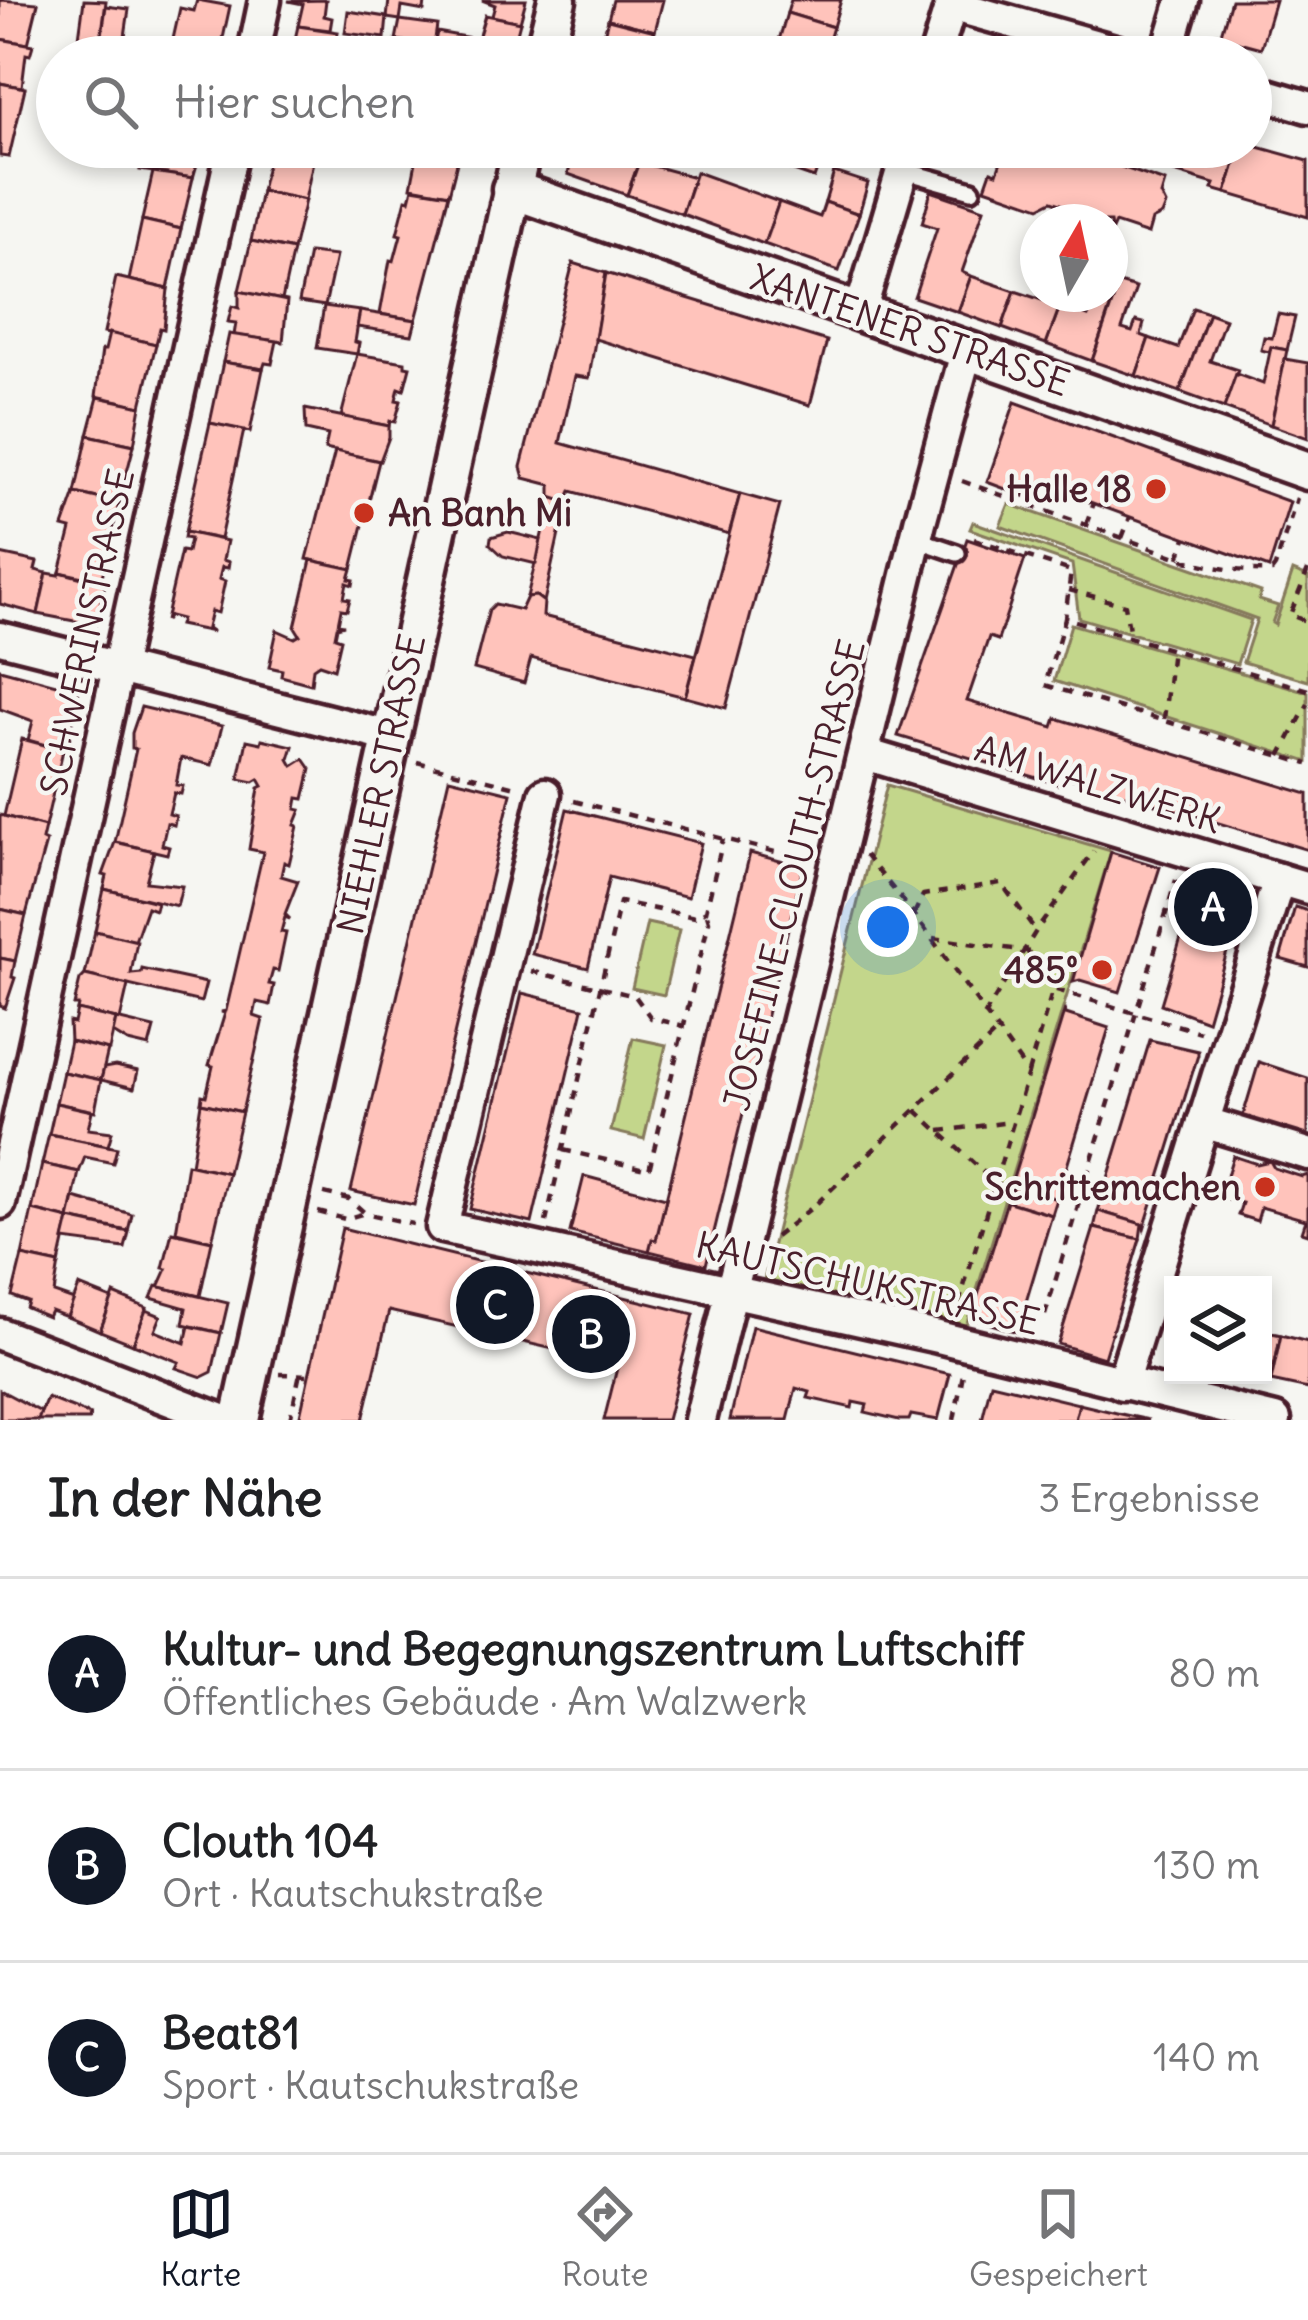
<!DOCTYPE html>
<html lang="de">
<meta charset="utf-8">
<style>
:root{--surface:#fff;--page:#f2f2f2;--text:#202124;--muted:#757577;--line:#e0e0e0;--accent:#111827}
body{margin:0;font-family:Delius,sans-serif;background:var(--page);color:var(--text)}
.controls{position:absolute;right:36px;bottom:36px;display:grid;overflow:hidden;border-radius:0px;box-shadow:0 6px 18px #0003}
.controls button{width:108px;height:108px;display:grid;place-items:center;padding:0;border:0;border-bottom:3px solid var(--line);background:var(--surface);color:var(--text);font:60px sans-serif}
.compass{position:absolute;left:1020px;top:204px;width:108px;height:108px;border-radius:50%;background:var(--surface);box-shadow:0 6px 18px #0003;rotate:9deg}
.you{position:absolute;left:888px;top:927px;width:42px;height:42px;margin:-30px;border:9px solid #fff;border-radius:50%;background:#1a73e8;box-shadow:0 0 0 18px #1a73e833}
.badge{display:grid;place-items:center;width:78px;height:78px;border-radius:50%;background:var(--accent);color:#fff;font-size:39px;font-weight:700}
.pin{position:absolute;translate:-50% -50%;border:6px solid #fff;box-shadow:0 3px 12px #0006}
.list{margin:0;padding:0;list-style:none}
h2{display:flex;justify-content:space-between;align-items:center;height:156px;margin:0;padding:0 48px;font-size:51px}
h2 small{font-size:39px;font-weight:400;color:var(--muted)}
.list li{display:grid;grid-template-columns:78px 1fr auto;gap:36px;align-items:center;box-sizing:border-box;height:192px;padding:0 48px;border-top:3px solid var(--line)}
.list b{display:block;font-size:45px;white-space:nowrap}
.list p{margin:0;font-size:39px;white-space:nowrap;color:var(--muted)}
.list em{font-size:39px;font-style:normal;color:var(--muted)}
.icon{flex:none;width:66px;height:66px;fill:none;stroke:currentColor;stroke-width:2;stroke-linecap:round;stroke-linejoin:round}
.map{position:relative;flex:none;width:1308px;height:1420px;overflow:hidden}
.search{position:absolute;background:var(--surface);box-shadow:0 6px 18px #0003;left:36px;right:36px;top:36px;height:132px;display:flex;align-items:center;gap:30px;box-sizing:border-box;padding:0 42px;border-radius:66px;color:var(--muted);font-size:45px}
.sheet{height:732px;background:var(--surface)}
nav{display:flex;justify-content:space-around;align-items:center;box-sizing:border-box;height:168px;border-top:3px solid var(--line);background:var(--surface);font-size:33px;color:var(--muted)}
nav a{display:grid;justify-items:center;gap:6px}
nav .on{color:var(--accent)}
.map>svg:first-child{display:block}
.green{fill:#c3d68b;stroke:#867a5b;stroke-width:3}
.building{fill:#ffc3bb;stroke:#4a1f2b;stroke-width:3}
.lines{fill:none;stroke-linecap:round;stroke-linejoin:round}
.service-casing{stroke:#4a1f2b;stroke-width:24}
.minor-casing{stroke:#4a1f2b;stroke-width:39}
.tertiary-casing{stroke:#4a1f2b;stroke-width:45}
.path{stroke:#4a1f2b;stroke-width:4.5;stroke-dasharray:9 9;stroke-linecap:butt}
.service{stroke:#f6f6f2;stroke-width:15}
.minor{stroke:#f6f6f2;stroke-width:30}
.tertiary{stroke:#f6f6f2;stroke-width:36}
.poi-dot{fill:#c8321e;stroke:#f6f6f2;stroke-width:4.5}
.labels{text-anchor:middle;stroke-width:9;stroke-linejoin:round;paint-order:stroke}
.street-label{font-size:36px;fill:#4a1f2b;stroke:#f6f6f2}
.poi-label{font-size:36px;font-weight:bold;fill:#4a1f2b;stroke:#f6f6f2;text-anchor:end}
</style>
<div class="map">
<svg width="1308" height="1420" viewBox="0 0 1308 1420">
<rect width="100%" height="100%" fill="#f6f6f2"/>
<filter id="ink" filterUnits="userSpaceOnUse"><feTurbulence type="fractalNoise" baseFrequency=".00833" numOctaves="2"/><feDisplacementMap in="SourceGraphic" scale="24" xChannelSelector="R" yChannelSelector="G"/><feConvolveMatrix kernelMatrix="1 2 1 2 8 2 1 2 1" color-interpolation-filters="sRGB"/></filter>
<g filter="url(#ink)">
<g class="green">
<polygon points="1009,504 1261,592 1259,600 1278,606 1272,623 1275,625 1293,571 1308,577 1308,681 1243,662 1257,619 1000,526"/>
<polygon points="973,522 1251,620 1237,664 1079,618 1072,564 970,529"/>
<polygon points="1071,624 1308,692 1308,762 1054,681"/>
<polygon points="887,785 1111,851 966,1326 764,1280"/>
<polygon points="647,923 679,930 664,995 632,988"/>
<polygon points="633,1038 666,1045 644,1139 611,1131"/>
</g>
<g class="building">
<polygon points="0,0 38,3 28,44 0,39"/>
<polygon points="84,0 106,1 99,56 77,52"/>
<polygon points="197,0 230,6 219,57 169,57 180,8 194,11"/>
<polygon points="326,0 324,16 332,18 330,30 298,26 303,4 288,1"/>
<polygon points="389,0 425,2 424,11 402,7 400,20 387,18"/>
<polygon points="482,0 526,0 520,22 492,16 495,5"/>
<polygon points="613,0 663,0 655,31 608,19"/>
<polygon points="791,0 841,0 833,27 787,13"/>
<polygon points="1231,0 1275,0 1261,48 1220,37"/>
<polygon points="106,6 129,9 122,57 99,57"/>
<polygon points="348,11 387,17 385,38 345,33"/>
<polygon points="787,13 833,27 824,57 774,57"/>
<polygon points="485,15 520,22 511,57 474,52"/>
<polygon points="608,19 655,31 648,57 598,57"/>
<polygon points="400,20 437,25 434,46 396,40"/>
<polygon points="298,26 338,32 333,57 291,57"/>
<polygon points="437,32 471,38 469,51 434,46"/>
<polygon points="0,39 33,45 30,55 26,54 22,87 0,83"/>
<polygon points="0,83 25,88 9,157 0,156"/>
<polygon points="1251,145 1308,161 1308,217 1226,193 1240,147"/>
<polygon points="148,147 202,147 193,178 140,170 142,161 149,163"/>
<polygon points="271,147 316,147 305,200 261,191"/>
<polygon points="419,147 461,147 449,194 411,187"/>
<polygon points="575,147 606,147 641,156 627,195 568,174"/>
<polygon points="823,147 858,147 869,149 863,169 820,154"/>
<polygon points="999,147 1064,147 1165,182 1161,195 1166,205 1162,215 1152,220 1148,234 1115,223 1111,232 1110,222 1091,222 1086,213 1052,201 1040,207 985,188 991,171 997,173 1002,158 996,156"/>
<polygon points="1170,147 1240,147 1226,193 1212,189 1214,184 1164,169"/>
<polygon points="799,149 822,156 814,178 791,170"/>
<polygon points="639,162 694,177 682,214 627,195"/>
<polygon points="153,172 193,178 181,229 142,220"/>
<polygon points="696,172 779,202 764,244 682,214"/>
<polygon points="834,172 868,183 859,214 825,202"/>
<polygon points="413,188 449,194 416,320 380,314 390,260 394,261 401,235 397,234 406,199 410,200"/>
<polygon points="261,191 305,200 293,250 251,241"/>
<polygon points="931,191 984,209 962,272 971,276 958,312 914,297 937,228 922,223"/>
<polygon points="779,202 820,217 825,202 859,214 839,271 764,244"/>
<polygon points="142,220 181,229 168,289 129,280"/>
<polygon points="251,241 293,250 282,300 239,291"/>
<polygon points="309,253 336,256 325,306 299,302"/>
<polygon points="573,263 606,273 589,378 575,376 560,443 740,494 729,534 571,491 566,502 556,502 551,497 551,485 524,478 521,467"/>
<polygon points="606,273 827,341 810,405 595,339"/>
<polygon points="971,276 1015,291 1002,328 958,312"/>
<polygon points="116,277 168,289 164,329 160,328 156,344 104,333"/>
<polygon points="1110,281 1118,284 1092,361 1046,344 1060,306 1088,316 1096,294 1110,294"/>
<polygon points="1119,283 1136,288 1122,329 1132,332 1136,321 1144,323 1141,335 1149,338 1136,376 1092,361"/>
<polygon points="239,291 287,301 283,342 234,335 236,323 228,322 232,306 239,308"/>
<polygon points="1015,291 1060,306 1046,344 1002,328"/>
<polygon points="324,306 360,311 355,342 359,343 357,354 317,348"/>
<polygon points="1193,308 1209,313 1180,392 1136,376 1149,338 1178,348"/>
<polygon points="360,311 416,320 412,335 357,327"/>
<polygon points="1209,313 1225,319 1210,361 1238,370 1224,408 1180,392"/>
<polygon points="1278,314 1295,317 1287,350 1271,347 1269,352 1261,350 1264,337 1272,338"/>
<polygon points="109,333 156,344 141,406 96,396 102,350 105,350"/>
<polygon points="229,334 277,341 272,364 265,363 263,369 223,362"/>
<polygon points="1271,347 1287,350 1271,425 1224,408 1236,374 1263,384"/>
<polygon points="357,354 405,362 405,366 410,367 404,390 399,388 396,400 401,401 395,422 390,421 389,426 341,417"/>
<polygon points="1285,359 1308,363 1308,438 1271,425"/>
<polygon points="223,362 263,369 250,432 210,423"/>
<polygon points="98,397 141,406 134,445 88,435"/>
<polygon points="1015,402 1290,502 1269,568 1030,480 1024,496 987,482"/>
<polygon points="305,409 389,426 389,437 380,461 325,449 328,435 306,430"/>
<polygon points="210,423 244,430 220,539 185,532"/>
<polygon points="88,435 134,445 119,503 75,493"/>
<polygon points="335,451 379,461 352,569 307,559"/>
<polygon points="75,493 119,503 101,581 60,572 71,529 63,527"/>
<polygon points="740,494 780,505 726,708 685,697"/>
<polygon points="551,497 566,502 544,602 536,596 527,597"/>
<polygon points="185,532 227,541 223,560 229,562 228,568 222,567 219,579 225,581 218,613 211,611 207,628 213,632 179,625 181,619 169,616 165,621 181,551 187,552 190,539 184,538"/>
<polygon points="508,532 541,540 536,564 503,556 490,544 491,537"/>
<polygon points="967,539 1025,559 998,640 989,637 967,701 1053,727 1056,718 1308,794 1308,850 1063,776 1061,785 898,736"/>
<polygon points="0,554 37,562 35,570 47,573 38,614 0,604"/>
<polygon points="311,560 352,569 349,579 354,580 353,585 347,583 344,598 350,599 347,610 341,609 338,624 344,625 337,627 335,637 341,639 334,669 319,664 313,668 311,684 281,676 282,670 269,667 277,630 295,638 300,635 295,627"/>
<polygon points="60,572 105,584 95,625 38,614 47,573 59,575"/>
<polygon points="536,596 544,602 543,616 696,655 685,697 531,658 524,683 474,669 489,610 495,604 521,610 527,597"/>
<polygon points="0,669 79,690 67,751 28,740 33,721 0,709"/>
<polygon points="141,707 222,726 212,765 181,758 176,785 183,786 181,794 174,793 169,814 176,816 174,825 167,823 162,845 169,847 167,854 115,842 136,749 132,748 132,733"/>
<polygon points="22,739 63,750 45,827 4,816"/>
<polygon points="262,739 293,746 289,759 293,766 304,759 311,769 304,799 298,798 296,809 301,810 295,825 298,826 289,864 284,862 281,876 298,881 285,914 290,919 285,917 281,932 286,933 278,971 273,970 269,984 274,985 270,1005 257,1002 254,1016 263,1019 242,1112 201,1103 202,1095 206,1096 213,1066 209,1065 225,1013 221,1012 226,1011 263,852 249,849 259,788 263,786 259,779 254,782 239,779 247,740 261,743"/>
<polygon points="449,778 511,793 414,1205 351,1191"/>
<polygon points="567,809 701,843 688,897 609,877 588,968 532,954"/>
<polygon points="0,815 45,827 42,840 46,842 26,915 0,909"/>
<polygon points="115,842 154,851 146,882 182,886 177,906 104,889 107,876 103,875"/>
<polygon points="1111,852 1160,867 1120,992 1080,980 1073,982"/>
<polygon points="750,853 803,867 706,1265 649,1251 652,1239 656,1240"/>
<polygon points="1195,878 1244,893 1207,1021 1161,1004 1198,881"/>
<polygon points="104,889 157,902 155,910 147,907 135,941 95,931"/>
<polygon points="1295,907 1308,911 1308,967 1280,959"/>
<polygon points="0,909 26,915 15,961 0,958"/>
<polygon points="95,931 137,941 131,974 141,973 142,969 206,983 201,1002 85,975"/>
<polygon points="0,958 15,961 12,977 15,978 5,1008 0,1006"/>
<polygon points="85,975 128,985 120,1020 77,1010 78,1005 74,1005 80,980"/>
<polygon points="522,993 583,1008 532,1223 470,1209"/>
<polygon points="1065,1009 1066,1014 1109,1028 1057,1199 1014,1186 1012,1190 1011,1185"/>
<polygon points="77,1010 116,1019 109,1050 70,1041 69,1022 74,1023"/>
<polygon points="116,1019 154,1028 149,1047 128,1042 113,1033"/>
<polygon points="1150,1040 1198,1051 1198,1055 1144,1229 1142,1224 1098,1211"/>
<polygon points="70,1041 108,1050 101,1080 63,1072"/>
<polygon points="1259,1062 1308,1078 1308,1139 1242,1119"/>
<polygon points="115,1066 138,1071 134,1088 101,1080 104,1068"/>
<polygon points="63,1072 101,1080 95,1111 56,1103"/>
<polygon points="56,1103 92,1111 88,1129 112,1132 108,1146 49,1134"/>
<polygon points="201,1103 242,1112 228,1173 191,1165"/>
<polygon points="49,1134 117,1148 113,1163 85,1157 79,1172 42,1164"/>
<polygon points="1233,1156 1257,1164 1270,1161 1274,1168 1302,1177 1308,1175 1308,1234 1302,1232 1306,1220 1261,1207 1257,1221 1238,1215 1242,1203 1220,1198"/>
<polygon points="42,1164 79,1172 69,1219 32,1210"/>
<polygon points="187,1164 228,1173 212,1241 176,1232"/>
<polygon points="584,1176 666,1198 656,1240 652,1239 649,1251 570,1232"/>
<polygon points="1014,1186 1057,1199 1052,1215 1009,1202"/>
<polygon points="74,1198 132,1214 128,1231 69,1219"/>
<polygon points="1008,1198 1009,1202 1052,1215 1017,1332 971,1318"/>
<polygon points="32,1210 69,1219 59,1264 22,1256"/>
<polygon points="1098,1211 1142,1224 1140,1239 1094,1228"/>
<polygon points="69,1219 129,1232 125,1248 64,1240"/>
<polygon points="342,1228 694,1314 667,1420 604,1420 618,1364 389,1311 363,1420 299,1420"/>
<polygon points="1094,1228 1140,1239 1104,1358 1058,1344"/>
<polygon points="172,1232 212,1241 200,1296 159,1287 167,1269 163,1268"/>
<polygon points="22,1256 59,1264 54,1293 74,1300 67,1317 51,1311 48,1317 26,1308 28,1302 12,1296"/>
<polygon points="79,1286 112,1299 100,1331 67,1317"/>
<polygon points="156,1286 228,1303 221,1333 183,1324 186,1308 151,1298"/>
<polygon points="114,1294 147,1308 133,1344 100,1331"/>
<polygon points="146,1310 161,1316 155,1331 185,1343 189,1326 221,1333 212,1372 202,1377 176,1368 179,1362 133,1344"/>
<polygon points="752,1326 950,1374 938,1420 911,1415 909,1420 899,1420 865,1412 867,1405 853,1402 852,1408 808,1398 810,1392 796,1388 788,1420 730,1420"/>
<polygon points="1263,1331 1281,1335 1271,1381 1247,1375 1263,1375"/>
<polygon points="1281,1335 1308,1342 1308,1389 1271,1381"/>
<polygon points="991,1383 1079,1404 1075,1420 982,1420"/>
<polygon points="0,1390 41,1412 38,1420 0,1420"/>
<polygon points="47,1398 90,1415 89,1420 38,1420"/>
<polygon points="1079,1404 1121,1414 1149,1420 1075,1420"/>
</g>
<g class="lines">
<defs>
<g id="service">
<polyline points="902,170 972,190"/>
<polyline points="916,539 957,553"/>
</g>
<g id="minor">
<polyline points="253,57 265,0"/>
<polyline points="935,57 951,5 1136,57"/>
<polyline points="1166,57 1183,0"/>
<polyline points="1251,90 1308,107"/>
<polyline points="860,312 909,147"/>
<polyline points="0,638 392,737"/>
<polyline points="865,754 1308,888"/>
<polyline points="545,794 442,1227 938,1337 1275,1420"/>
<polyline points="1203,1122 1308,1154"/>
<polyline points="0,1203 233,147"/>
<polyline points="0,1334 222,1420"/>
<polyline points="1122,1384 1279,879"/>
<polyline points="700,1420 920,522 967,349"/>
</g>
<g id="tertiary">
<polyline points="543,57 557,0"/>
<polyline points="511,189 1308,471"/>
<polyline points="240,1420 522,147"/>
</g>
</defs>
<use href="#service" class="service-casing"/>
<use href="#minor" class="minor-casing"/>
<use href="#tertiary" class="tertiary-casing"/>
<g class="path">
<path d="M962,481L1179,558C1210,568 1239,572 1272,571L1275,567L1297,498"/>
<polyline points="1086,525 1094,503"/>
<polyline points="1122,538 1130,517"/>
<polyline points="974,539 1071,571 1065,618"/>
<polyline points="1179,558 1186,538"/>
<polyline points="1308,570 1290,615 1308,622"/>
<polyline points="1069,590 1125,605 1130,636"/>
<polyline points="1308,690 1065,618 1045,685 1308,764"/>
<polyline points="1164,719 1172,649"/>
<polyline points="1280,756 1308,704"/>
<polyline points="417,762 516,787"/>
<polyline points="574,801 807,860"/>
<polyline points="865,855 914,914 1028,1073 956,1313"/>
<polyline points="914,914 923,895 1001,883 1036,931"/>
<polyline points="933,938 1027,951 1053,989 1200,1032"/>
<polyline points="531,971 635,996 651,1018 684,1026"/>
<polyline points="984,1016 1036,931 1094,851"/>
<polyline points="1028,1073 1053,989"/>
<polyline points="916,1110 993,1181 1011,1189"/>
<polyline points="940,1131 1011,1122"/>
<polyline points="563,1150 649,1170 709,921 706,911"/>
<polyline points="324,1193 349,1199 365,1213 413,1224"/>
<polyline points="318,1212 345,1219 365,1213"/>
<polyline points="546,1222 620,902 695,917 706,911 723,839"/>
<polyline points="775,1237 815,1205 997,1032"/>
<polyline points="1045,1315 1176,880"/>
<polyline points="280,1374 310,1375"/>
<polyline points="290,1420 300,1373"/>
<polyline points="954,1420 963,1374"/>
</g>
<use href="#service" class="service"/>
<use href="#minor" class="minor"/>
<use href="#tertiary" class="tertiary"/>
</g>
</g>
<g class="poi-dot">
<circle cx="1156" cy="489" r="12"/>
<circle cx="364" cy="513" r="12"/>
<circle cx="1102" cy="970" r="12"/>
<circle cx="1265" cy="1187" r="12"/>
</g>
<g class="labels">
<g class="street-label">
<text transform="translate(910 330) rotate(19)" y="13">XANTENER STRASSE</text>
<text transform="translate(87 632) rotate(-78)" y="13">SCHWERINSTRASSE</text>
<text transform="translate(381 784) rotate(-78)" y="13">NIEHLER STRASSE</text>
<text transform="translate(1098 784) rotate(17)" y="13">AM WALZWERK</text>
<text transform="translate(794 875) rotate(-76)" y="13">JOSEFINE-CLOUTH-STRASSE</text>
<text transform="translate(868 1283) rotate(13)" y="13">KAUTSCHUKSTRASSE</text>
</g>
<g class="poi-label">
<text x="1132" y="502">Halle 18</text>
<text x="388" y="526" text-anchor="start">An Banh Mi</text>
<text x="1078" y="983">485°</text>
<text x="1241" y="1200">Schrittemachen</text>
</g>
</g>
</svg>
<div class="controls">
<button><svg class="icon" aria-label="layers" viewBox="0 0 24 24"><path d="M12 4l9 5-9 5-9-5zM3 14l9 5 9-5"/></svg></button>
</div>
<svg class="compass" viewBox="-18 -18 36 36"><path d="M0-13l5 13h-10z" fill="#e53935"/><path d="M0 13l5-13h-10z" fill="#757577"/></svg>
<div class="you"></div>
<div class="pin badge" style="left:1213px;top:907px">A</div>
<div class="pin badge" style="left:591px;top:1334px">B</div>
<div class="pin badge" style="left:495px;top:1305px">C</div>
<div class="search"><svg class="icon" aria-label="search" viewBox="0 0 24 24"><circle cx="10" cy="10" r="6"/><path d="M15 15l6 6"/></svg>Hier suchen</div>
</div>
<section class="sheet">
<h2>In der Nähe<small>3 Ergebnisse</small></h2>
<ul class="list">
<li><span class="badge">A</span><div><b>Kultur- und Begegnungszentrum Luftschiff</b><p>Öffentliches Gebäude · Am Walzwerk</p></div><em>80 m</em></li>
<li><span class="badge">B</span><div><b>Clouth 104</b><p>Ort · Kautschukstraße</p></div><em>130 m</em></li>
<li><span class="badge">C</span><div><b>Beat81</b><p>Sport · Kautschukstraße</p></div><em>140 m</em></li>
</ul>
</section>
<nav>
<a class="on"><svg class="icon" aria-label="map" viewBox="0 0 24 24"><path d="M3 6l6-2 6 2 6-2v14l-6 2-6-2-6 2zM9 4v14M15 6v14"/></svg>Karte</a>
<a><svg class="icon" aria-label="directions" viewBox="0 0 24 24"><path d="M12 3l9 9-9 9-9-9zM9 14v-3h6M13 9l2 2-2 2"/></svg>Route</a>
<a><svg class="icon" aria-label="saved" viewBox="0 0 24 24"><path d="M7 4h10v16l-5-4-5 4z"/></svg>Gespeichert</a>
</nav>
